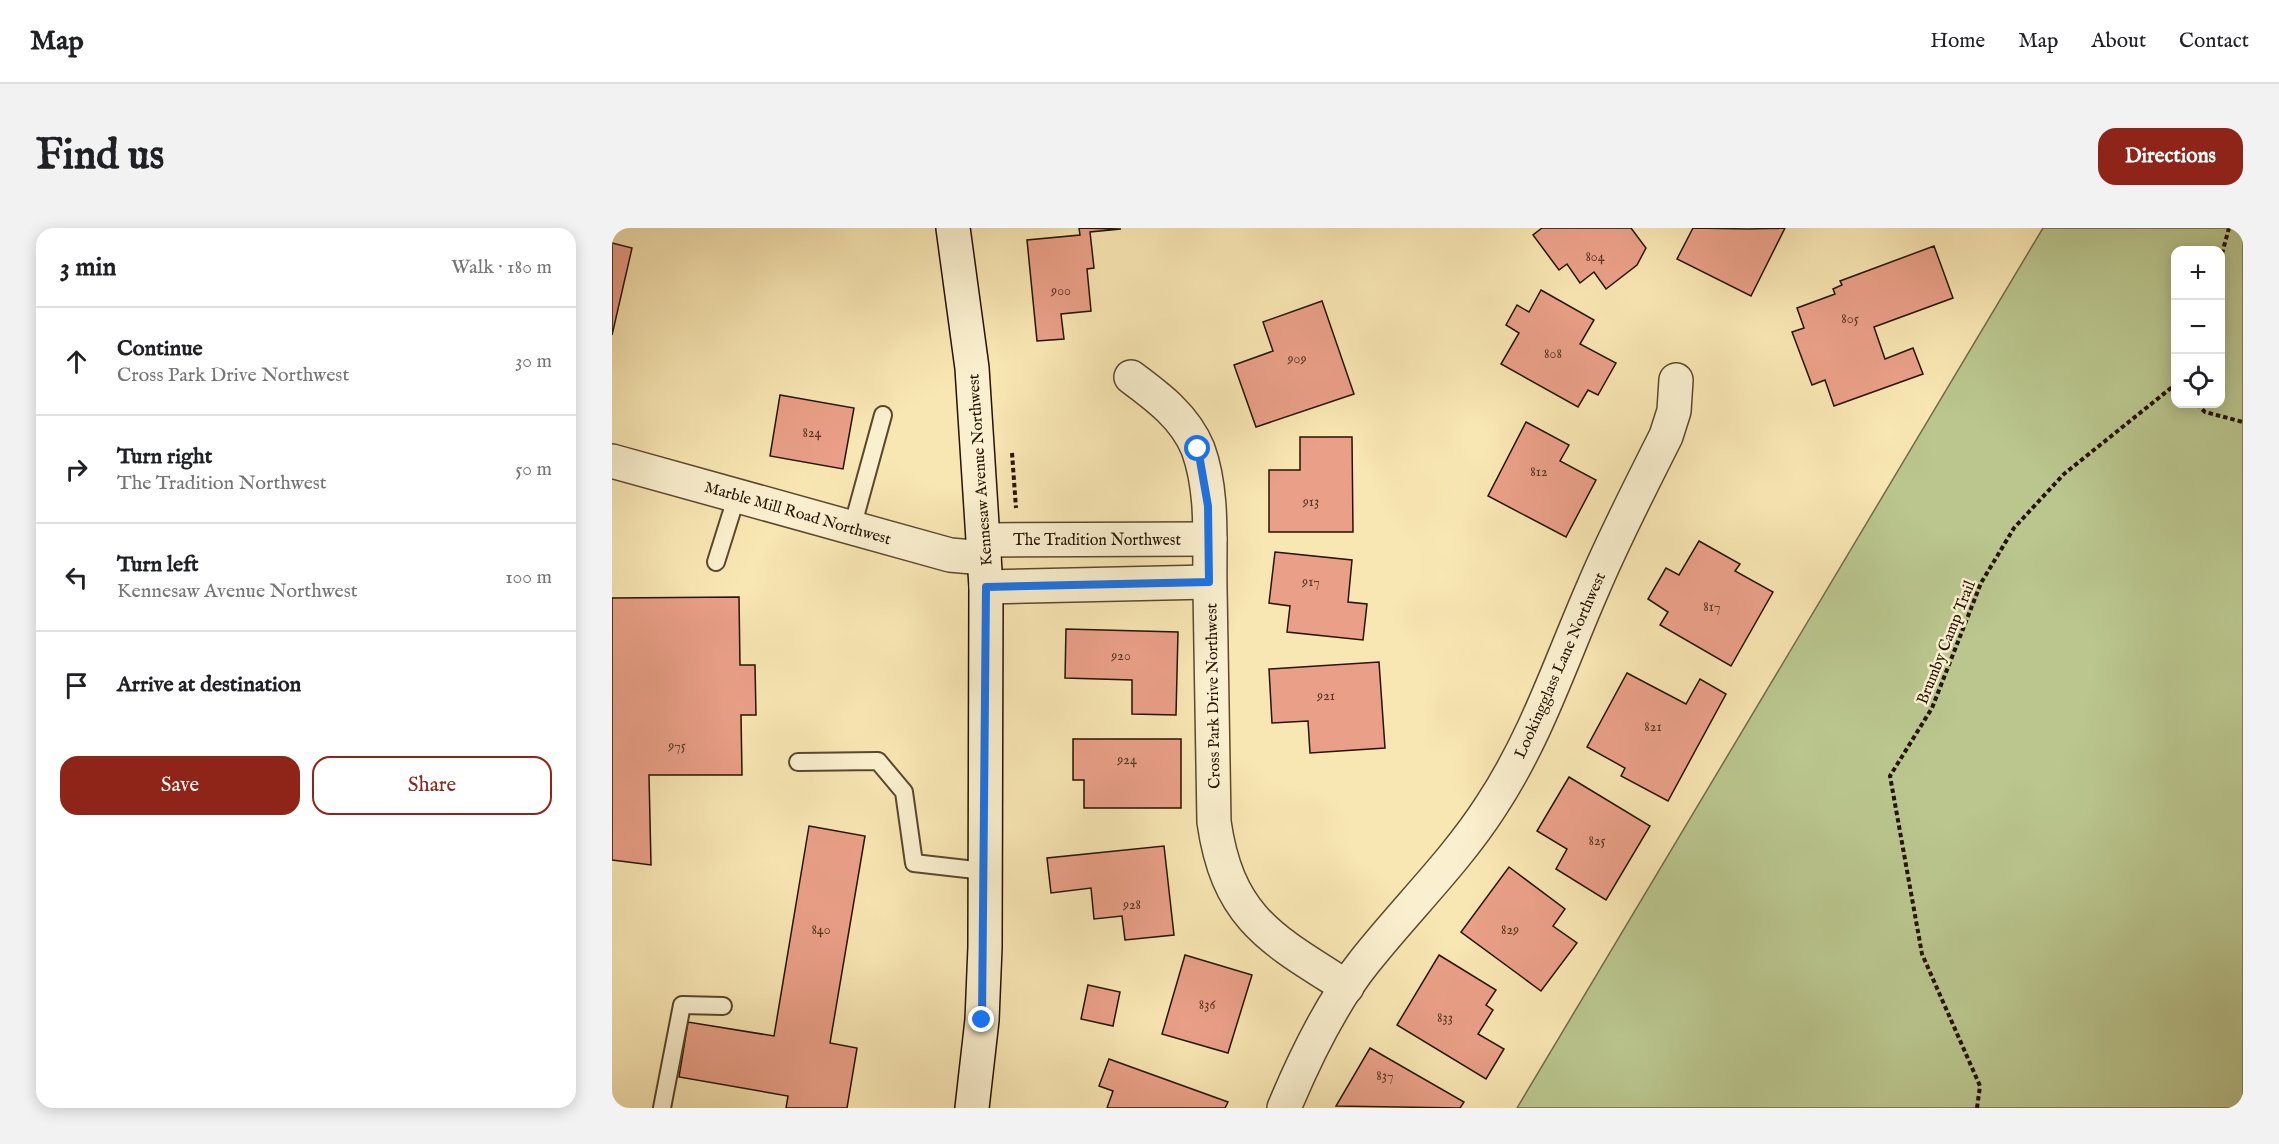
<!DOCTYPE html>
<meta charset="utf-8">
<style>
:root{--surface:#fff;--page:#f2f2f2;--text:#202124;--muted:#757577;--line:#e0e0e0;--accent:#8f2418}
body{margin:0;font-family:"IM FELL English",serif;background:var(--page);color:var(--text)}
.controls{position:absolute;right:18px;top:18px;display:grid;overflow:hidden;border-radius:12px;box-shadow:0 3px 15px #0003}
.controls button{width:54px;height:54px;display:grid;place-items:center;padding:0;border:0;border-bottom:2px solid var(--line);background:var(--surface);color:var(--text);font:30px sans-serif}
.stop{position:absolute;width:18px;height:18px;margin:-14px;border:4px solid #1a73e8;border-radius:50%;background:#fff}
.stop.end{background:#1a73e8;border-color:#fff;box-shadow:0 2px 6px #0008}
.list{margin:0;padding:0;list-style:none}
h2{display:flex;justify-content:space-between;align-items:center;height:78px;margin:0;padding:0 24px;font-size:26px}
h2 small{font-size:20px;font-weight:400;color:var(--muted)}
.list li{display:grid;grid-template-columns:39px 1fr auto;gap:18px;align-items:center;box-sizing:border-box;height:108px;padding:0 24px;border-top:2px solid var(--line)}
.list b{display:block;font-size:22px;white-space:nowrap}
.list p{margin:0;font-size:20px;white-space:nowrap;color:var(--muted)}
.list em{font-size:20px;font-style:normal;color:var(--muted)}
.actions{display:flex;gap:12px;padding:18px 24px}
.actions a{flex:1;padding:14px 0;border:2px solid var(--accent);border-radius:18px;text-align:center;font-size:21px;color:var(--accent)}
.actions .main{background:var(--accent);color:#fff}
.icon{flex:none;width:33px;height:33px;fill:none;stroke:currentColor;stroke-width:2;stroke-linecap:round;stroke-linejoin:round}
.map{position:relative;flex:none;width:1631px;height:880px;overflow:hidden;border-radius:18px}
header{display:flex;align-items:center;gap:36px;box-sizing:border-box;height:84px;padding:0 30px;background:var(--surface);border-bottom:2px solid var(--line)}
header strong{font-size:28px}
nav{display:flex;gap:33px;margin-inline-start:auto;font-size:21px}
.intro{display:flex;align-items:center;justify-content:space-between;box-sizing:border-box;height:144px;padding:0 36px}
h1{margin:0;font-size:42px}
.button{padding:15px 27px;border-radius:18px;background:var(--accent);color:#fff;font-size:21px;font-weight:700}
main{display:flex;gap:36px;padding:0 36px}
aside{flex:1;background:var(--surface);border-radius:18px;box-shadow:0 3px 15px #0003}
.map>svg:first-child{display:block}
.green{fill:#bac68e;stroke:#706c47;stroke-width:1.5;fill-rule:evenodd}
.building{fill:#eaa088;stroke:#251300;stroke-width:1.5}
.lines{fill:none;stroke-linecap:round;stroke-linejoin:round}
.lane-casing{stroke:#5a482d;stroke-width:20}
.street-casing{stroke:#5a482d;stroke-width:36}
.secondary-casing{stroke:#251300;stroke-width:36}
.path{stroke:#251300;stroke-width:4;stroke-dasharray:4.5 3;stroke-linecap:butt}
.lane{stroke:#faefce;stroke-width:16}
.street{stroke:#faefce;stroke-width:33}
.secondary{stroke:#faefce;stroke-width:33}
.route{stroke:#1a73e8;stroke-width:8}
.labels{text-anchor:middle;stroke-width:5;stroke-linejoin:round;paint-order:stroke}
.number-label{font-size:14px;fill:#563622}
.street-label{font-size:16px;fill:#251300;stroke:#faefce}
</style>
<header>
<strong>Map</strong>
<nav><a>Home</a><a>Map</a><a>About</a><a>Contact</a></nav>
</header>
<div class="intro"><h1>Find us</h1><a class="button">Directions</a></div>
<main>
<aside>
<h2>3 min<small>Walk · 180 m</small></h2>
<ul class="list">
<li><svg class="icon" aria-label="ahead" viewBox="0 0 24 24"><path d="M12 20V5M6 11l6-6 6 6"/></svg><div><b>Continue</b><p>Cross Park Drive Northwest</p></div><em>30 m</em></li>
<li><svg class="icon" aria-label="right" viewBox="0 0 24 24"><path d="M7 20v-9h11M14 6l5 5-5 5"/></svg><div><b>Turn right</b><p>The Tradition Northwest</p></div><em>50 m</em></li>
<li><svg class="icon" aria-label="left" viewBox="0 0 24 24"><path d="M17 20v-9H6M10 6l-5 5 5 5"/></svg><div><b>Turn left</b><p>Kennesaw Avenue Northwest</p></div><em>100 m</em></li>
<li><svg class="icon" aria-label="arrive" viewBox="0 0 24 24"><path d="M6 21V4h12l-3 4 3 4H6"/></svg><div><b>Arrive at destination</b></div></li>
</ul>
<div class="actions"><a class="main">Save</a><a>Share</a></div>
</aside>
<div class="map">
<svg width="1631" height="880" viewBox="0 0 1631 880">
<rect width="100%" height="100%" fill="#f8e6b3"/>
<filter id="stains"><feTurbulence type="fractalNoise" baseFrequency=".00333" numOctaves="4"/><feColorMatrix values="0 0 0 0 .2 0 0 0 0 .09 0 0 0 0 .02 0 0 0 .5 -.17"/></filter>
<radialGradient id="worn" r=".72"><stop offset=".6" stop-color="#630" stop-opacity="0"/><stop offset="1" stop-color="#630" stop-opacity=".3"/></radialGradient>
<path class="green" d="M1431,0H1631V880H905ZM1608,22V176H1564V22Z"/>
<g class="building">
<polygon points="467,0 509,1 478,4 482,40 475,41 479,83 449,86 452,111 425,113 415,12 468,7"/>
<polygon points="930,0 1019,0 1034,20 1025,37 994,61 982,44 968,55 955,36 947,42 921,7"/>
<polygon points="1081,0 1136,1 1173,0 1139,68 1065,31"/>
<polygon points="0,15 20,20 0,107"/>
<polygon points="1322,18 1341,70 1262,99 1273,131 1301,120 1311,146 1222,178 1213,152 1200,157 1180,104 1192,100 1185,80 1223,66 1221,61 1230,57 1228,53"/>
<polygon points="929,62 982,92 968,116 1004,135 986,167 976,162 966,179 889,136 907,105 894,97 905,77 917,84"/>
<polygon points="710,73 742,166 644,199 622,137 661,123 651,94"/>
<polygon points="168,167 242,180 231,241 158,228"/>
<polygon points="914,194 957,217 948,233 984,252 954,309 876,268"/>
<polygon points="688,209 740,209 741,304 657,304 657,242 688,242"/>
<polygon points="1087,313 1128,336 1123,343 1161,364 1119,438 1048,397 1056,384 1036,371 1054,340 1067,347"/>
<polygon points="663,324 740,332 736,374 755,376 751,412 675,404 678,378 657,375"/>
<polygon points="127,369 128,437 143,437 144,487 129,487 130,547 37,547 39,637 0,632 0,370"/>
<polygon points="454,401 566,404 564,487 520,486 520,452 453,450"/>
<polygon points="767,434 773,520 698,525 696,493 660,495 657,441"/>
<polygon points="1015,445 1074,476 1088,451 1114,466 1056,573 1009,548 1013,540 975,519"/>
<polygon points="461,511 569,511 569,580 472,580 472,552 461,552"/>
<polygon points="957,549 1038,598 994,672 944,641 955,621 925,603"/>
<polygon points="197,598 253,608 218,815 245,820 235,880 174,880 176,868 67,849 76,794 162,808"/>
<polygon points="552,618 562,707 513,712 510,688 482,691 479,660 439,665 435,630"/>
<polygon points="897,639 953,681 941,698 965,715 929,763 849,704"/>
<polygon points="573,727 640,747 616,825 550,806"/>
<polygon points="827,727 884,762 874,777 881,782 866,806 892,821 874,851 785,797"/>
<polygon points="476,757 508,764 501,798 469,791"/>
<polygon points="758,820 852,874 848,880 724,878"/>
<polygon points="497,831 616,874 613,880 495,880 501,863 487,858"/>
</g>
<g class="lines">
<defs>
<g id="lane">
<polyline points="240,300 271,187"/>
<polyline points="104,334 125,267"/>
<polyline points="186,534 266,533 292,564 302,635 372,643"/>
<polyline points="50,880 70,777 111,778"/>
</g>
<g id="street">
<path d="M519,149C546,169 573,189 586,221C602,265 597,316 598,361C599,439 601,516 602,594C616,690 659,711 735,759"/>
<polyline points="0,233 338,327 372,330"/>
<polyline points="372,312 598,311"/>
<polyline points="374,359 597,354"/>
<path d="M672,880C692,832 720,774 753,733C794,681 843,634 879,578C924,510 949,433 981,360C1003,308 1029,258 1054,208L1062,183L1064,152"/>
</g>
<polyline id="secondary" points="341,0 360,140 374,359 373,719 370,792 360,880"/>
</defs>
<use href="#lane" class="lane-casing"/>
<use href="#street" class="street-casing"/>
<use href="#secondary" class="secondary-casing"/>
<g class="path">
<polyline points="1608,33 1617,0"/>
<polyline points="1585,176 1593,184 1631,194"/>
<polyline points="400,225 404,280"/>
<polyline points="1365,880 1368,858 1310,726 1278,548 1320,480 1369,355 1402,300 1452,246 1564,156"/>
</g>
<use href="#lane" class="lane"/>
<use href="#street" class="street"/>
<use href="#secondary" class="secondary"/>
</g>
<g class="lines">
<polyline class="route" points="370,792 374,359 597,354 596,278 586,221"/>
</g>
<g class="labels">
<g class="number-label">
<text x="983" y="33">804</text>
<text x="449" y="67">900</text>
<text x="1238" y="95">805</text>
<text x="941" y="130">808</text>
<text x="685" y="135">909</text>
<text x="200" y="209">824</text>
<text x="927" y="248">812</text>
<text x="699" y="278">913</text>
<text x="699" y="358">917</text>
<text x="1100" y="383">817</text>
<text x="509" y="432">920</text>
<text x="714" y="472">921</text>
<text x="1041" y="503">821</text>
<text x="65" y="522">975</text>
<text x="515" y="536">924</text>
<text x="985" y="617">825</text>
<text x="520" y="681">928</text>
<text x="209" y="706">840</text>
<text x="898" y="706">829</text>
<text x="595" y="781">836</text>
<text x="833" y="794">833</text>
<text x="773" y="852">837</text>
</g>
<g class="street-label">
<text transform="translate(367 242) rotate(-94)" y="6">Kennesaw Avenue Northwest</text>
<text transform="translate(186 284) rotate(16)" y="6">Marble Mill Road Northwest</text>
<text x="485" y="317">The Tradition Northwest</text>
<text transform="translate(1333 414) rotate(-68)" y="6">Brumby Camp Trail</text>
<text transform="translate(947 437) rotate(-66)" y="6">Lookingglass Lane Northwest</text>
<text transform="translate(600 468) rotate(-91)" y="6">Cross Park Drive Northwest</text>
</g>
</g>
<rect width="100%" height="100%" filter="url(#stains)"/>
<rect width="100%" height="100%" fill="url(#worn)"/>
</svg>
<div class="controls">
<button>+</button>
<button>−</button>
<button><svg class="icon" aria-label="locate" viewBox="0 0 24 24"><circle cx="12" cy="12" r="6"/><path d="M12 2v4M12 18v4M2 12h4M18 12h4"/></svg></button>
</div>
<div class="stop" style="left:586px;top:221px"></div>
<div class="stop end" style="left:370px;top:792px"></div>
</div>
</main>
